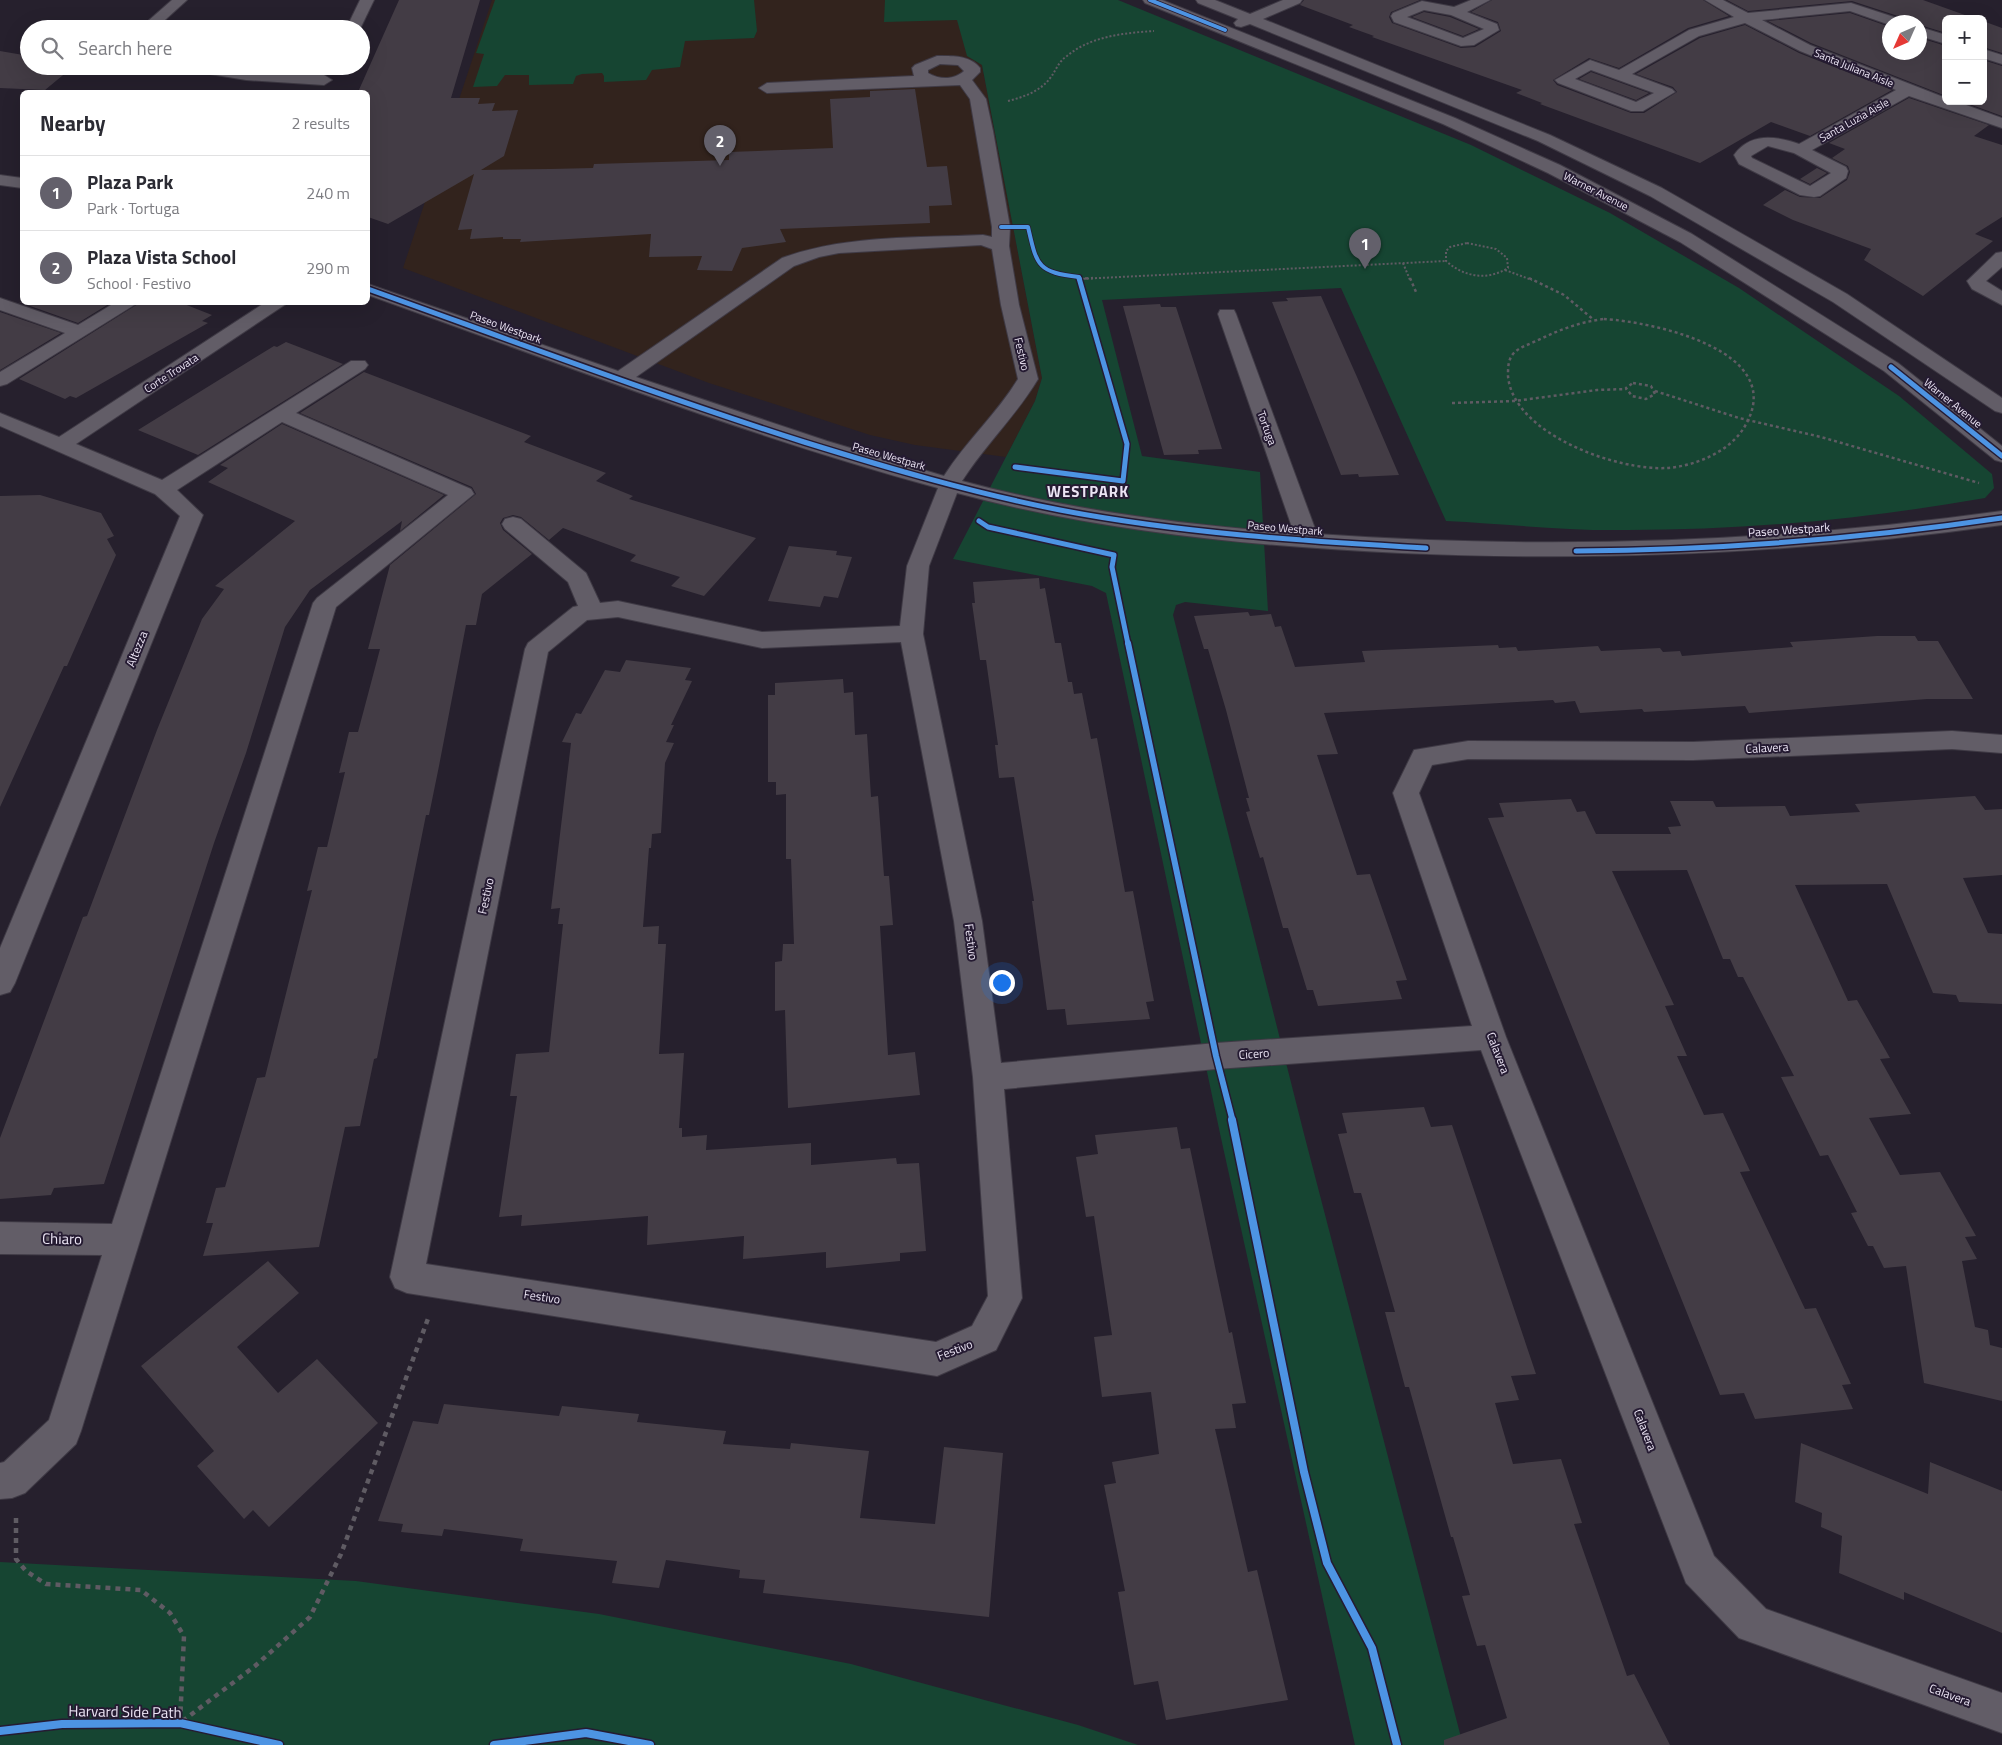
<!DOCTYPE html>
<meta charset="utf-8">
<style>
:root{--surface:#fff;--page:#f2f2f3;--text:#2b2b33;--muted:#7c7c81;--line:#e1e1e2;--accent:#63606b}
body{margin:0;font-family:"Titillium Web",sans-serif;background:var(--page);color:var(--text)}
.controls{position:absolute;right:15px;top:15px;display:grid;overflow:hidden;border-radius:8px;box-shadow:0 5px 20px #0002}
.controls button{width:45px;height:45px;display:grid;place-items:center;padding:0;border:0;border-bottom:1px solid var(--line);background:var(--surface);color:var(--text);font:25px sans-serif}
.compass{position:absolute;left:1882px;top:15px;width:45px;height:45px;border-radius:50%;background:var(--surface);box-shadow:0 5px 20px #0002;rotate:225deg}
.you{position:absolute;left:1001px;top:982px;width:18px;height:18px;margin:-12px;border:4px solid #fff;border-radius:50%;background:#1a73e8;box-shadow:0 0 0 8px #1a73e833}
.badge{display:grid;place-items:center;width:32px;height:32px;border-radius:50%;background:var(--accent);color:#fff;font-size:16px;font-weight:700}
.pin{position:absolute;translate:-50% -41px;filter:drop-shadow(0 1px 2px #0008)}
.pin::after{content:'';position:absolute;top:26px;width:18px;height:15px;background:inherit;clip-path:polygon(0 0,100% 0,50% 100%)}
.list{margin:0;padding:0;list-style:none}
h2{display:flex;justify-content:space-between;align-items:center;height:65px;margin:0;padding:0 20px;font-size:21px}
h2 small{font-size:16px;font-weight:400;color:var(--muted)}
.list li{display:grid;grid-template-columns:32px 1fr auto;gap:15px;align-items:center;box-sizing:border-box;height:75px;padding:0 20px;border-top:1px solid var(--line)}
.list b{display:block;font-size:19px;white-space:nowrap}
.list p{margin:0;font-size:16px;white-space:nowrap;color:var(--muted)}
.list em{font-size:16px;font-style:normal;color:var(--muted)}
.icon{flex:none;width:28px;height:28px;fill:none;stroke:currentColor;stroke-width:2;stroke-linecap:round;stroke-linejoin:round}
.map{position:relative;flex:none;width:2002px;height:1745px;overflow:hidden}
.search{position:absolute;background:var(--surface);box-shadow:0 5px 20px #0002;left:20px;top:20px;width:350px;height:55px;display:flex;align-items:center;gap:12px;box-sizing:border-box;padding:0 18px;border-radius:28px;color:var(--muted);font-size:19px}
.panel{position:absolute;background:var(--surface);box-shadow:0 5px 20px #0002;left:20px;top:90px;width:350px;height:215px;border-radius:8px}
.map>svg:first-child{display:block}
.education{fill:#32231d}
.green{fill:#164532}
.building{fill:#433c45}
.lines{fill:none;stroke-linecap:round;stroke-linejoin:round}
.minor-casing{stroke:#3f3a45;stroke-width:2}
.path-far2{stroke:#5f5b63;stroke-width:2;stroke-dasharray:2 2;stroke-linecap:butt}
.path-far1{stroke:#5f5b63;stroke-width:2.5;stroke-dasharray:3 3;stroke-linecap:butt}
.path{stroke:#5f5b63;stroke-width:4.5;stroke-dasharray:5 5;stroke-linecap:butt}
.minor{fill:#625d67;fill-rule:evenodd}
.cycleway-far3-casing{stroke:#251b32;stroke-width:5.5}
.cycleway-far2-casing{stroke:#251b32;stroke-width:8}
.cycleway-far1-casing{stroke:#251b32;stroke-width:9}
.cycleway-casing{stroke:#251b32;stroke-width:11}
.cycleway-far3{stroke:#4d94e3;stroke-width:4}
.cycleway-far2{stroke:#4d94e3;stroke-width:5}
.cycleway-far1{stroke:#4d94e3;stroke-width:6}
.cycleway{stroke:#4d94e3;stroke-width:8}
.labels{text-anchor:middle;stroke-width:4;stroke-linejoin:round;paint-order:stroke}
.far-street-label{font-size:11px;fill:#ece5f5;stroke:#251b32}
.street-label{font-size:12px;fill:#ece5f5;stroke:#251b32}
.far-district-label{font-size:15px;font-weight:bold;letter-spacing:1px;fill:#ece5f5;stroke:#251b32}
.near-street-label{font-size:15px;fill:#ece5f5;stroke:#251b32}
</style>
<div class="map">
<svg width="2002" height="1745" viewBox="0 0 2002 1745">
<rect width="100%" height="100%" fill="#26202d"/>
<polygon class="education" points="492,0 951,0 977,60 982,65 1042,378 1035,401 1006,457 915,445 870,435 709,383 403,268"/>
<g class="green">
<polygon points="495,0 754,0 757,31 754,38 685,41 680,67 652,70 646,80 604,82 604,76 602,73 582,74 576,76 573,84 529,85 529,75 505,75 497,86 473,87 484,54 476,53"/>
<path d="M885,0H1118L1471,145L1610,213L1739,288L1899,396L1992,474L1994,488L1985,498C1866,519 1748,530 1627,530C1567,531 1506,524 1446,521L1341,288L1102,300L1142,456L1260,472L1268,611L1185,602L1176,605L1173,615L1304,1134L1463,1745H1355L1221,1138L1106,593L1092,586L953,559L1035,401L1042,378L982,65L967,56L957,20L884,22Z"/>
<polygon points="0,1562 356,1581 599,1614 851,1664 1078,1725 1138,1745 0,1745"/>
</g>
<g class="building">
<polygon points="399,0 480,0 451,98 480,98 478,104 495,103 492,111 518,110 504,156 481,170 550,169 593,168 594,164 729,160 729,152 833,148 830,99 870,97 870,91 915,89 927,167 947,166 952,205 929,206 930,223 780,229 786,242 742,248 732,271 697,270 702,256 649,257 651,234 520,242 521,239 503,239 503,237 470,239 472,229 458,230 474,174 388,224 368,217 368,92 358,92"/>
<polygon points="1304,0 1420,0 1391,12 1389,17 1392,23 1461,48 1475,47 1501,31 1498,22 1471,12 1492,0 1703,0 1729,16 1688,28 1619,68 1589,58 1553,80 1557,85 1631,113 1644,113 1677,92 1673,87 1636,74 1700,38 1745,25 1799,53 1892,90 1810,136 1771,122 1700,163 1540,104 1542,103 1516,93 1522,90 1372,37 1374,36 1349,27 1353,25 1300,5"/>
<polygon points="1727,0 1923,0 1976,19 1946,19 1946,33 1920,25 1920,22 1904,22 1901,17 1852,1 1748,11"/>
<polygon points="1424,12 1450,17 1479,29 1463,36 1412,17"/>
<polygon points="1850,13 1890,27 1890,52 1920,52 1920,38 1946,46 1946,96 1811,43 1768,21"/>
<polygon points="1983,21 2002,28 2002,53 1983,47"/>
<polygon points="0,51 29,56 29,66 74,66 45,90 0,88"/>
<polygon points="1983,60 2002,66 2002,116 1961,101 1983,101"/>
<polygon points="1591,72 1649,93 1636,100 1579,79"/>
<polygon points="1909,98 1989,125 1974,136 2002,145 2002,217 1975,234 1993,241 1923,296 1864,260 1871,249 1793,220 1763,205 1785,190 1800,197 1820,198 1847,180 1850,172 1848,166 1832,158 1845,149 1829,143"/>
<polygon points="1817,168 1827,173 1810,184 1800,179"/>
<polygon points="1321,296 1357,377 1399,475 1359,477 1358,474 1341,475 1272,302 1288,301 1286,298"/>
<polygon points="19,302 112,302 78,323"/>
<polygon points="141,302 179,302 212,315 202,321 208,323 76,398 70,396 65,399 19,379"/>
<polygon points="1160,304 1161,307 1176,307 1222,449 1198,450 1199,454 1164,455 1123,306"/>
<polygon points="0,312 61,333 0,370"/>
<polygon points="286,342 343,364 198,455 138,430 274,346 277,347"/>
<polygon points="364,372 531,436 524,442 606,473 596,481 633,496 629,499 756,538 704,596 671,586 680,577 630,561 636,555 563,528 549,540 521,517 513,515 503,518 500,523 503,530 532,554 482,594 476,625 466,625 439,766 429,815 426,815 377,1058 374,1059 360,1126 345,1127 319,1247 203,1256 213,1223 206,1223 216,1188 225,1187 257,1078 265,1077 312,890 307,891 318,847 327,847 345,772 339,773 349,732 358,732 380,649 368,649 390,565 476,494 472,487 300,413"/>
<polygon points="282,424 444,495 400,531 402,521 310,590 285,627 246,753 214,843 104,1184 54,1188 51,1195 0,1199 0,1138 83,917 87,916 157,730 202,619 224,589 215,586 295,521 208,482 228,468 220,465"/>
<polygon points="40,495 101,513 114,536 107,539 116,555 67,666 64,666 0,807 0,496"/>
<polygon points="789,546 837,551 836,555 852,557 838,598 824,596 820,607 768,601"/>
<polygon points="1039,578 1040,589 1045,588 1055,643 1061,643 1068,682 1072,682 1074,694 1082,693 1091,739 1097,738 1125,892 1133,891 1154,1001 1146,1002 1150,1019 1067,1025 1065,1009 1047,1010 1032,901 1034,901 1014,777 999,778 995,745 998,745 986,660 980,660 972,603 975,603 973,582"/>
<polygon points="1248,612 1250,616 1271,614 1275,627 1281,626 1295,667 1365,662 1362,651 1382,650 1498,645 1499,648 1516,647 1518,651 1598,646 1601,651 1660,648 1663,652 1680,651 1682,656 1793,647 1790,642 1877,636 1915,636 1918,641 1938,641 1973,699 1927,699 1749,713 1745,706 1644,712 1642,709 1580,713 1575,701 1555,703 1553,700 1324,713 1338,754 1317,755 1357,875 1370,874 1407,980 1396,981 1402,999 1318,1006 1313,990 1307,990 1288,928 1283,928 1263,857 1260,858 1246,812 1250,811 1246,798 1249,798 1226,710 1208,649 1204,649 1194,616"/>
<polygon points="626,660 691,668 685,680 692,681 671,725 674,725 666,742 674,743 665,763 661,833 652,834 651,848 649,848 643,927 659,926 658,944 666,944 659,1054 684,1053 679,1128 682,1128 682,1137 707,1135 706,1150 811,1143 811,1165 896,1158 897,1164 919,1163 926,1251 900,1253 900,1261 826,1268 826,1252 743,1259 744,1236 647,1245 648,1216 521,1226 522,1215 499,1217 517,1096 510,1096 516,1054 549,1052 563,924 558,924 560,908 551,909 571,743 562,742 576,713 581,714 605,670 620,672"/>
<polygon points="843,679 844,693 853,692 855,735 867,734 871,797 878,796 884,876 889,876 893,925 880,926 888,1055 915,1052 920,1095 788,1108 785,1010 775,1011 775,962 782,961 783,944 794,944 791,859 786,859 786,794 776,795 776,782 768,782 768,695 775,695 775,683"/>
<polygon points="1975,796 1985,810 2002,809 2002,875 1963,878 1988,933 2002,934 2002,1004 1959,1002 1956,995 1933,993 1887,884 1795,885 1848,1001 1857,1000 1890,1058 1880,1059 1911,1114 1869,1118 1900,1175 1940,1172 1976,1236 1965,1237 1977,1259 1962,1261 1975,1327 1988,1330 1990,1345 2002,1348 2002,1401 1924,1383 1906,1266 1884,1268 1873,1246 1868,1246 1851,1213 1857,1212 1828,1155 1820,1156 1781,1077 1794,1076 1743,977 1738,977 1730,959 1723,959 1687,870 1612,871 1674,1005 1665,1006 1687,1056 1677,1056 1704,1115 1723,1113 1750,1171 1740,1172 1771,1237 1805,1309 1816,1308 1851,1384 1842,1385 1853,1409 1755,1419 1744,1393 1720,1395 1488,818 1504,817 1499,803 1571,799 1577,812 1585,811 1596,834 1671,834 1668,827 1681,826 1670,801 1713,801 1716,807 1785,806 1790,816 1860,812 1855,804"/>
<polygon points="1424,1107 1431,1127 1452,1125 1536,1374 1511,1376 1519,1400 1495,1403 1513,1464 1561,1459 1582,1523 1574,1524 1627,1676 1634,1674 1670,1745 1444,1745 1444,1740 1507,1718 1485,1645 1477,1646 1462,1596 1470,1595 1453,1537 1451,1537 1409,1387 1405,1387 1385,1312 1395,1312 1361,1193 1354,1193 1338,1134 1347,1133 1342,1113"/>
<polygon points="1177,1127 1181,1149 1190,1148 1229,1333 1232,1332 1246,1403 1232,1404 1236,1428 1215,1429 1248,1572 1257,1570 1288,1700 1166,1720 1158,1681 1134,1685 1118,1592 1125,1591 1104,1485 1116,1483 1112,1462 1159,1454 1151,1392 1102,1397 1094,1337 1112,1335 1094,1216 1086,1217 1076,1157 1098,1154 1095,1135"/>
<polygon points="268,1261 299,1293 237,1347 278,1393 317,1359 378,1423 269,1527 253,1510 244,1519 197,1466 214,1451 141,1366"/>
<polygon points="444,1404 559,1416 562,1406 639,1414 637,1422 726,1431 723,1444 790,1449 791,1443 869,1451 860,1518 935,1524 944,1447 1003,1453 989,1617 763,1593 765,1580 739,1578 740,1570 666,1560 659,1588 612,1583 617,1561 520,1551 523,1539 444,1529 442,1536 401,1532 403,1524 378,1521 413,1421 438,1424"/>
<polygon points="1801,1443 1928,1494 1930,1462 2002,1491 2002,1633 1904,1592 1904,1600 1839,1573 1842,1536 1821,1527 1822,1513 1795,1502"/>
</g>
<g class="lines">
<defs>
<g id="minor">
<polygon points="172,0 187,0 155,29 139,29"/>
<polygon points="360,0 374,0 360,29 346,29"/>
<polygon points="1143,0 1162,0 1455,118 1560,165 1692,234 1898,363 2002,446 2002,462 1995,460 1884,371 1680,242 1548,173 1443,124 1145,3"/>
<polygon points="1196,0 1215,0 1250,14 1283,0 1302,0 1300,3 1263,19 1550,135 1662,188 1847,294 2002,398 2002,413 1995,411 1833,302 1650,196 1538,141 1250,24 1241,27 1236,26 1234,23 1238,19 1198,3"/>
<path d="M1471,0H1490L1467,12L1497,24L1499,30L1474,45L1461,46L1394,22L1391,16L1393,13L1422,1L1454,7ZM1424,10L1451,15L1484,29L1463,38L1407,17Z"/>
<path d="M1705,0H1723L1748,13L1851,3L1900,19L1902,22H1890V25L1850,11L1762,20L1810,45L1946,98V101H1955L2002,118V128L1909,96L1812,150L1846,167L1848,171L1846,178L1820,196L1814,197L1800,195L1739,164L1734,155C1750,132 1776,136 1799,144L1896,90L1800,51L1745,23L1699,36L1632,74L1672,89L1675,92L1643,111H1631L1558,83L1555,80L1590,60L1619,70L1689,30L1734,17ZM1591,70L1654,93L1636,102L1575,79ZM1768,146L1794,153L1831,173L1810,186L1752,158L1751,156Z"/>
<polygon points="1920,27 1946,35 1946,44 1920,36"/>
<polygon points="1983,49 2002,55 2002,64 1983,58"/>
<path d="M937,56C952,56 970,55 980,68V72L972,80L986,99L993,131L1010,227L1009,246L1019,305L1038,379C1016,416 985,445 962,481C1070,510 1183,525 1294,533L1218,314L1220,310H1234L1236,314L1317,534C1546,550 1774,543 2002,511V525C1802,553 1603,562 1401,553C1252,546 1102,532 957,493L929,566L923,634L982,921L1001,1063L1216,1043L1472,1026L1393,793L1414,750L1468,741L1693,742L1952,731L2002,735V753L1952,749L1693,760L1468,759L1432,765L1419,793L1506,1037L1714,1556L1766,1609L2002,1693V1733L1739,1638L1686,1583L1481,1050L1216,1069L1004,1089L1022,1298L996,1350L937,1376L407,1293L395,1288L390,1277L525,649L528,643L573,607L578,606L568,582L505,529L502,524L505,519L513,517L521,519L586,573L600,603L618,601L762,632L900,626L907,566L938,488C744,435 556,362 368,295V284L618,371L782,258C845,235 916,238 983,235L992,237V227L970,99L960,85L767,93L759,88L767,83L914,76L912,68L915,65ZM940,64L958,65L964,71C954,80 940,80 928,73V70ZM981,245L992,249L1001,305L1018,379C997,414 966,441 944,476L827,441L636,377L794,266L819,257L839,253ZM618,617L762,648L901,642L954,921L973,1077L988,1296L972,1326L936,1342L426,1264L548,652L587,620Z"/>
<path d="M185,66C231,66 278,72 324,75L332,80L324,85L246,80L192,71Z"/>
<polygon points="0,175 22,178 22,188 0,185"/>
<polygon points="2002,252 2002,267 1986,281 2002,291 2002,305 1972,289 1967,281 1996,253"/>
<polygon points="0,298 78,325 116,302 139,302 7,384 0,386 0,372 65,333 0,310"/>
<polygon points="266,302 289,302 76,444 162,480 351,361 365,361 368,365 365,369 296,413 471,489 474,494 336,607 81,1431 76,1444 25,1493 12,1498 0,1499 0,1463 4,1462 49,1420 102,1255 0,1254 0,1222 112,1224 313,603 317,598 448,495 282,422 177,490 203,515 15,983 10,992 0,995 0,948 180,516 155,494 0,426 0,413 59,437"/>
</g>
</defs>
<use href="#minor" class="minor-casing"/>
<g class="path-far2">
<path d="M1008,101C1024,97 1041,91 1051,77C1056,70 1059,61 1067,56C1091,36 1124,33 1154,31"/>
<path d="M1467,243L1496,249L1507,258L1508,268C1487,281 1464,277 1446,261V251L1450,247Z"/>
<polyline points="1403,263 1410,280"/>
<polyline points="1505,270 1532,280"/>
<polyline points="1079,279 1446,261"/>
</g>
<g class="path-far1">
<polyline points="1410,278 1416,292"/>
<polyline points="1529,278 1564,295 1594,320"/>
<polyline points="1079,279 1093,278"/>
<path d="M1604,319C1654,322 1789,351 1745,426C1730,452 1695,466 1667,468C1617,471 1513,434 1508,376C1508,368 1508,360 1513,354C1519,347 1528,345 1536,341C1559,330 1579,322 1604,319Z"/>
<polygon points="1633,383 1651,386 1655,394 1646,399 1632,396 1626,388"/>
<polyline points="1655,391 1739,418 1821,437 1979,483"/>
<polyline points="1452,403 1515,401 1597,390 1626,389"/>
</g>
<polyline class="path" points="16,1518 16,1559 26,1571 46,1584 141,1590 170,1613 184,1636 180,1723 255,1666 310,1617 341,1554 429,1316"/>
<use href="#minor" class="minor"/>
<defs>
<g id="cycleway-far3">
<polyline points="1150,0 1225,30"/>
<path d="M1001,227H1028C1037,266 1037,272 1079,277L1080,280"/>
</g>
<g id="cycleway-far2">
<path d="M368,289C513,341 657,395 804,442C888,468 973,493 1060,510C1180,533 1303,541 1426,548"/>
<polyline points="1891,367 2002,456"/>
<polyline points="1015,467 1123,481 1127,444 1079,278"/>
<polyline points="979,521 988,527 1114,555 1112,567 1128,644"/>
<path d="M1576,551C1719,550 1860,539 2002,518"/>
</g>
<polyline id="cycleway-far1" points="1128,643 1216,1056 1233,1122"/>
<g id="cycleway">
<polyline points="1232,1120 1304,1472 1327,1563 1372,1648 1397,1745"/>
<polyline points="0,1731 62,1724 180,1723 279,1745"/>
<polyline points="494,1745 586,1733 650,1745"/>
</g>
</defs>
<use href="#cycleway-far3" class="cycleway-far3-casing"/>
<use href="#cycleway-far2" class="cycleway-far2-casing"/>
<use href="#cycleway-far1" class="cycleway-far1-casing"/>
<use href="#cycleway" class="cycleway-casing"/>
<use href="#cycleway-far3" class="cycleway-far3"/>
<use href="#cycleway-far2" class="cycleway-far2"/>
<use href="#cycleway-far1" class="cycleway-far1"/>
<use href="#cycleway" class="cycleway"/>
</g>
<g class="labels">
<g class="far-street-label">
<text transform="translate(1854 68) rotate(22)" y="4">Santa Juliana Aisle</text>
<text transform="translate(1854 120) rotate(-29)" y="4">Santa Luzia Aisle</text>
<text transform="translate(1596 191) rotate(27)" y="4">Warner Avenue</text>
<text transform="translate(506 327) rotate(20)" y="4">Paseo Westpark</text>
<text transform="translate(1022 354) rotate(77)" y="4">Festivo</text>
<text transform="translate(171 373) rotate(-33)" y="4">Corte Trovata</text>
<text transform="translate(1953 403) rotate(39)" y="4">Warner Avenue</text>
<text transform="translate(1267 428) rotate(70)" y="4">Tortuga</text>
<text transform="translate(889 456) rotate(16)" y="4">Paseo Westpark</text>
<text transform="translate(1285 528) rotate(5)" y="4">Paseo Westpark</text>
</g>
<g class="street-label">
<text transform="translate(1789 530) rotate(-4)" y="4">Paseo Westpark</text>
<text transform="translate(137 649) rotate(-68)" y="4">Altezza</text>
<text transform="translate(1767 748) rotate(-3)" y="4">Calavera</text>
<text transform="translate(486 896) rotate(-78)" y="4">Festivo</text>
<text transform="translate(971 942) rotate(83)" y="4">Festivo</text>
<text transform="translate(1498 1053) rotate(69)" y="4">Calavera</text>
<text transform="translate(1254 1054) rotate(-4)" y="4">Cicero</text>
<text transform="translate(542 1297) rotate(9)" y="4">Festivo</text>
<text transform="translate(955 1350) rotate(-21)" y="4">Festivo</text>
<text transform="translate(1645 1430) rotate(69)" y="4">Calavera</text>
<text transform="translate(1950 1695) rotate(20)" y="4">Calavera</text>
</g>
<g class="far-district-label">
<text x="1088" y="497">WESTPARK</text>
</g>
<g class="near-street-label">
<text transform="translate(62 1239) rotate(1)" y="5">Chiaro</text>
<text transform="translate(125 1712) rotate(1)" y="5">Harvard Side Path</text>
</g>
</g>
</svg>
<div class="controls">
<button>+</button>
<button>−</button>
</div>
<svg class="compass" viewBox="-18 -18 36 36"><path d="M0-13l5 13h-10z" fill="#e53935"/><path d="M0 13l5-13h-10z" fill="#7c7c81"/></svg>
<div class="you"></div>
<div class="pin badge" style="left:1365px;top:269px">1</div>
<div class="pin badge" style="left:720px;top:166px">2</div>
<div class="search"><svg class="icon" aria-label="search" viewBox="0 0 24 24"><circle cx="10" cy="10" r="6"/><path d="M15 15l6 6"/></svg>Search here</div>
<section class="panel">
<h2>Nearby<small>2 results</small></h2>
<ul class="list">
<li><span class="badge">1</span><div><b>Plaza Park</b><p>Park · Tortuga</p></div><em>240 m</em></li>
<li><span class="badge">2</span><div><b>Plaza Vista School</b><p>School · Festivo</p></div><em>290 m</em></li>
</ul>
</section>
</div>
